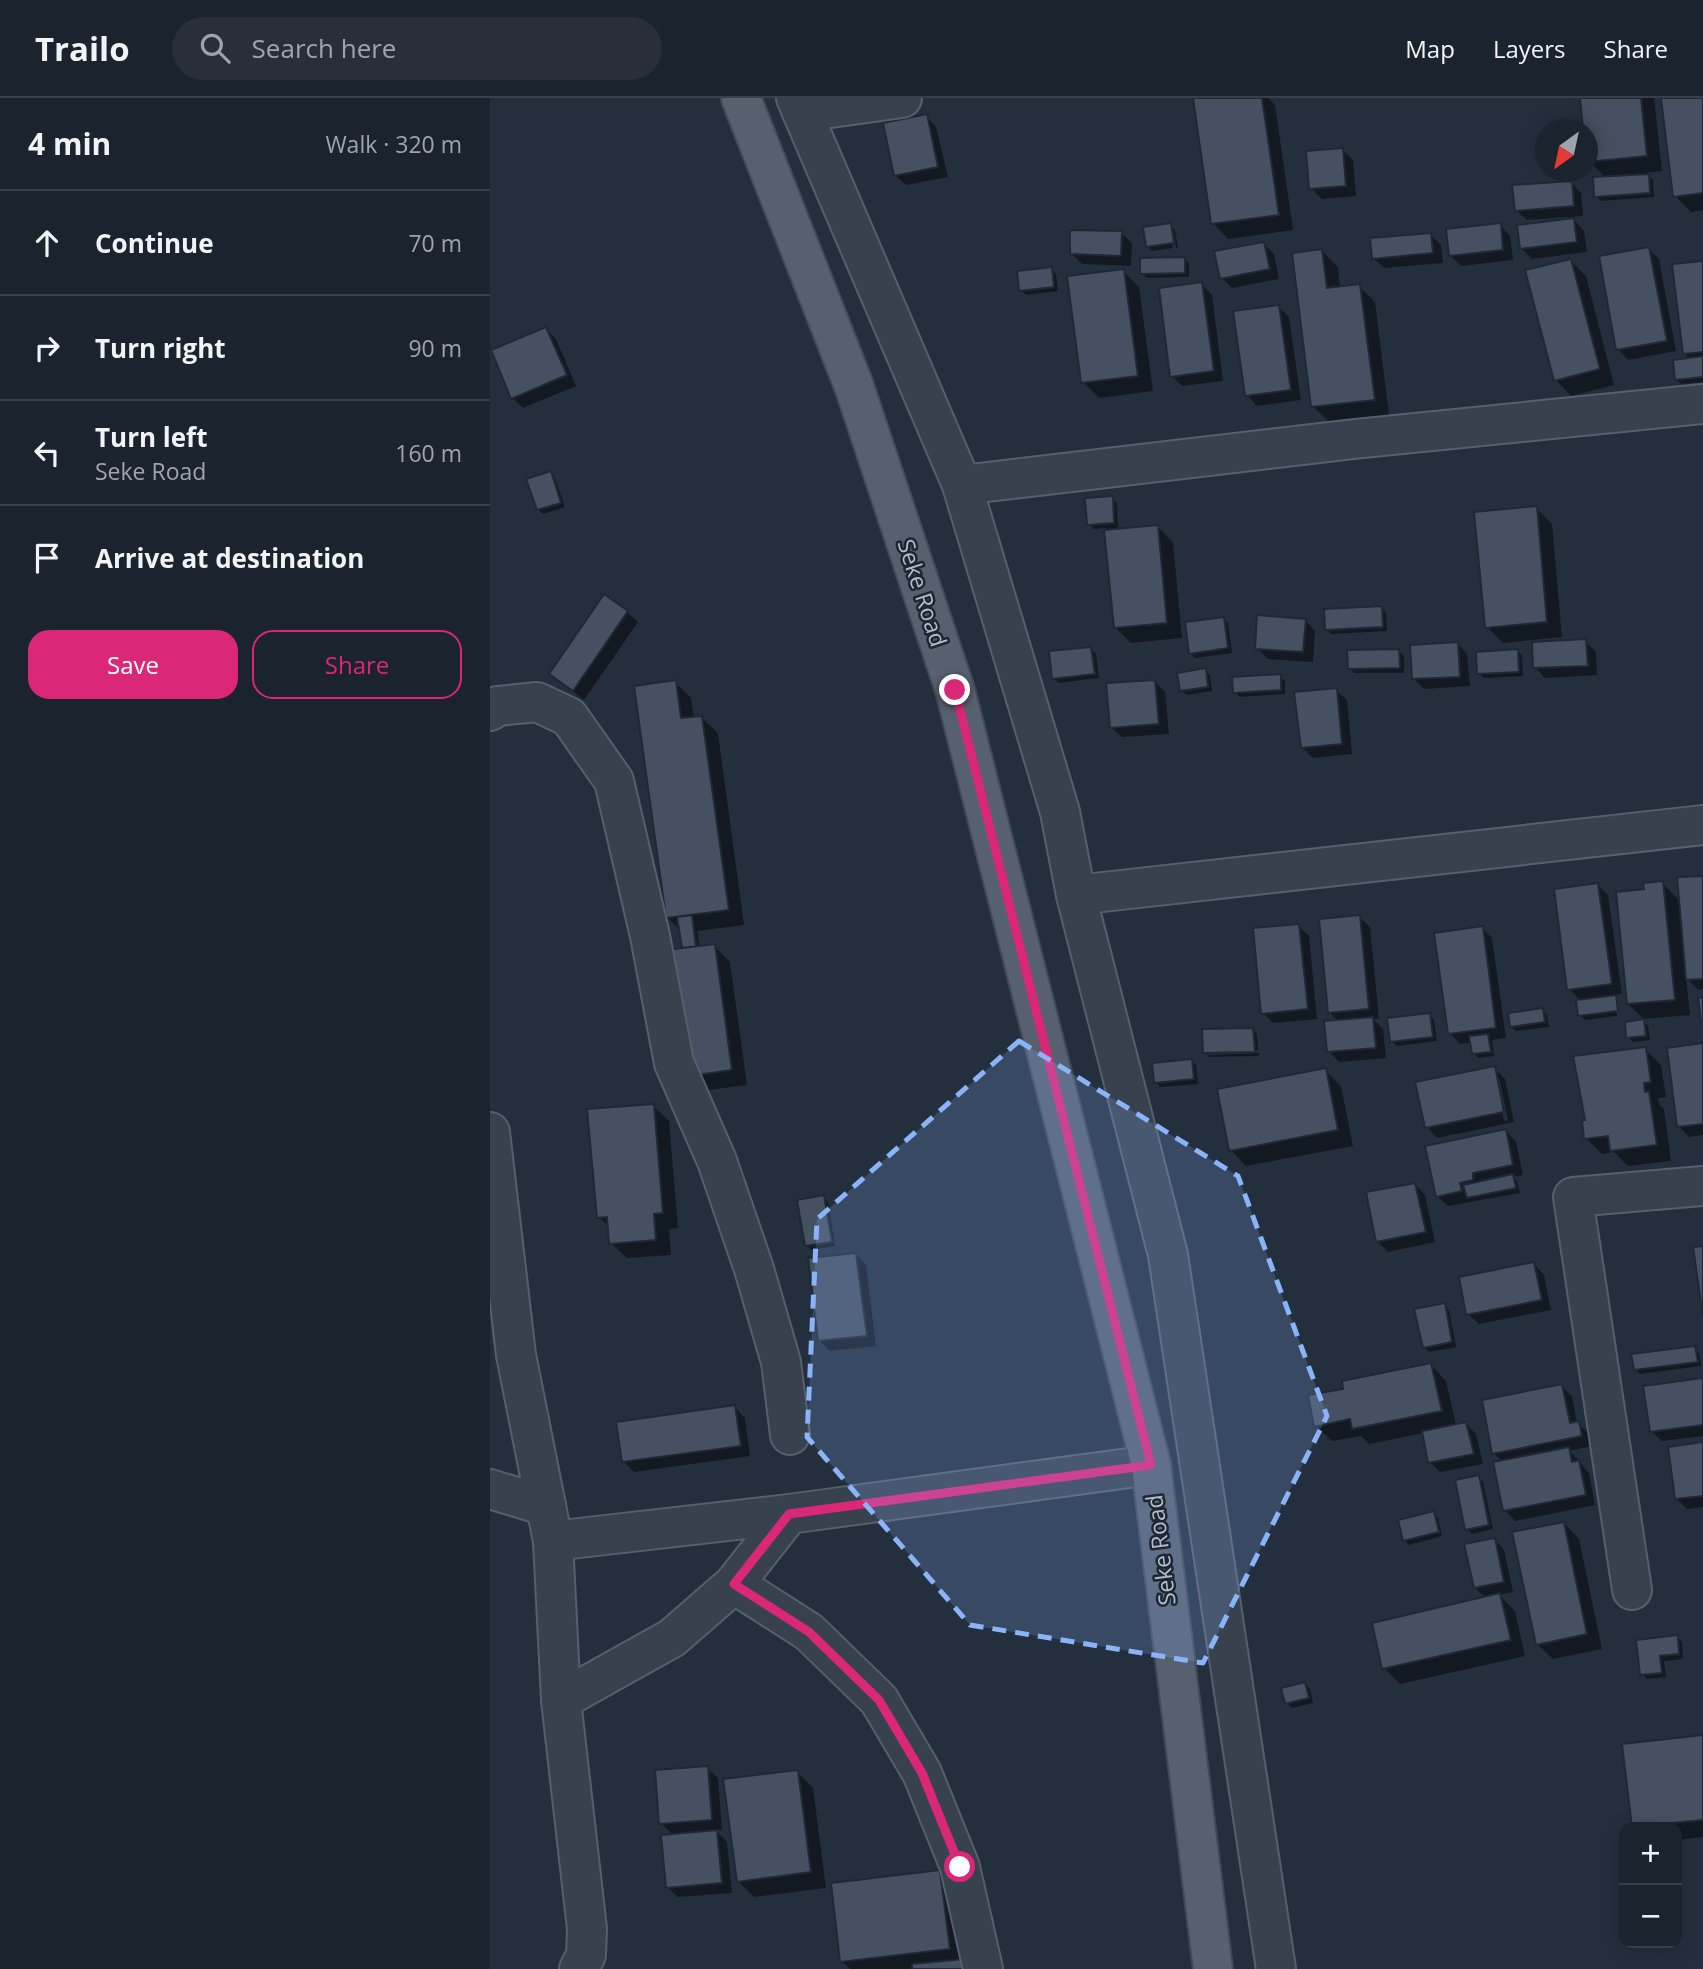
<!DOCTYPE html>
<meta charset="utf-8">
<style>
:root{--surface:#1b232e;--page:#282f3a;--text:#f1f3f6;--muted:#a0a4aa;--line:#39404a;--accent:#db2777}
body{margin:0;font-family:"Open Sans",sans-serif;background:var(--page);color:var(--text)}
.controls{position:absolute;right:21px;bottom:21px;display:grid;overflow:hidden;border-radius:14px;box-shadow:0 4px 18px #0003}
.controls button{width:63px;height:63px;display:grid;place-items:center;padding:0;border:0;border-bottom:2px solid var(--line);background:var(--surface);color:var(--text);font:35px sans-serif}
.compass{position:absolute;left:1045px;top:21px;width:63px;height:63px;border-radius:50%;background:var(--surface);box-shadow:0 4px 18px #0003;rotate:213deg}
.stop{position:absolute;width:21px;height:21px;margin:-16px;border:5px solid #db2777;border-radius:50%;background:#fff}
.stop.end{background:#db2777;border-color:#fff;box-shadow:0 2px 7px #0008}
.list{margin:0;padding:0;list-style:none}
h2{display:flex;justify-content:space-between;align-items:center;height:91px;margin:0;padding:0 28px;font-size:30px}
h2 small{font-size:23px;font-weight:400;color:var(--muted)}
.list li{display:grid;grid-template-columns:46px 1fr auto;gap:21px;align-items:center;box-sizing:border-box;height:105px;padding:0 28px;border-top:2px solid var(--line)}
.list b{display:block;font-size:26px;white-space:nowrap}
.list p{margin:0;font-size:23px;white-space:nowrap;color:var(--muted)}
.list em{font-size:23px;font-style:normal;color:var(--muted)}
.actions{display:flex;gap:14px;padding:21px 28px}
.actions a{flex:1;padding:16px 0;border:2px solid var(--accent);border-radius:21px;text-align:center;font-size:24px;color:var(--accent)}
.actions .main{background:var(--accent);color:#fff}
.icon{flex:none;width:38px;height:38px;fill:none;stroke:currentColor;stroke-width:2;stroke-linecap:round;stroke-linejoin:round}
.map{position:relative;flex:none;width:1213px;height:1871px;overflow:hidden}
header{display:flex;align-items:center;gap:42px;box-sizing:border-box;height:98px;padding:0 35px;background:var(--surface);border-bottom:2px solid var(--line)}
header strong{font-size:33px}
nav{display:flex;gap:38px;margin-inline-start:auto;font-size:24px}
.search{width:490px;height:63px;background:var(--page);display:flex;align-items:center;gap:18px;box-sizing:border-box;padding:0 24px;border-radius:38px;color:var(--muted);font-size:26px}
main{display:flex}
aside{flex:1;background:var(--surface)}
.map>svg:first-child{display:block}
.shadow{fill:#0007;fill-rule:evenodd}
.building{fill:#455162;stroke:#1f2835;stroke-width:2}
.lines{fill:none;stroke-linecap:round;stroke-linejoin:round}
.minor-casing{stroke:#565f6c;stroke-width:42}
.major-casing{stroke:#414a57;stroke-width:42}
.minor{stroke:#38414e;stroke-width:38}
.major{stroke:#56606e;stroke-width:38}
.route{stroke:#db2777;stroke-width:9}
.marked{fill:#8ab4f8;fill-opacity:0.2;stroke:#8ab4f8;stroke-width:5;stroke-dasharray:14 9;stroke-linejoin:round}
.labels{text-anchor:middle;stroke-width:5;stroke-linejoin:round;paint-order:stroke}
.street-label{font-size:23px;fill:#b4bcc9;stroke:#1d2633}
</style>
<header>
<strong>Trailo</strong>
<div class="search"><svg class="icon" aria-label="search" viewBox="0 0 24 24"><circle cx="10" cy="10" r="6"/><path d="M15 15l6 6"/></svg>Search here</div>
<nav><a>Map</a><a>Layers</a><a>Share</a></nav>
</header>
<main>
<aside>
<h2>4 min<small>Walk · 320 m</small></h2>
<ul class="list">
<li><svg class="icon" aria-label="ahead" viewBox="0 0 24 24"><path d="M12 20V5M6 11l6-6 6 6"/></svg><div><b>Continue</b></div><em>70 m</em></li>
<li><svg class="icon" aria-label="right" viewBox="0 0 24 24"><path d="M7 20v-9h11M14 6l5 5-5 5"/></svg><div><b>Turn right</b></div><em>90 m</em></li>
<li><svg class="icon" aria-label="left" viewBox="0 0 24 24"><path d="M17 20v-9H6M10 6l-5 5 5 5"/></svg><div><b>Turn left</b><p>Seke Road</p></div><em>160 m</em></li>
<li><svg class="icon" aria-label="arrive" viewBox="0 0 24 24"><path d="M6 21V4h12l-3 4 3 4H6"/></svg><div><b>Arrive at destination</b></div></li>
</ul>
<div class="actions"><a class="main">Save</a><a>Share</a></div>
</aside>
<div class="map">
<svg width="1213" height="1871" viewBox="0 0 1213 1871">
<rect width="100%" height="100%" fill="#242f3e"/>
<g class="shadow">
<polygon points="704,0 778,0 785,7 803,132 738,141 723,125"/>
<polygon points="1091,0 1164,0 1172,73 1156,75 1163,82 1164,99 1111,103 1106,98 1116,80 1099,63 1098,32"/>
<polygon points="1172,0 1213,0 1213,112 1201,114 1185,98"/>
<polygon points="436,18 446,29 458,79 416,87 405,77"/>
<polygon points="853,52 863,62 866,98 832,101 821,90"/>
<polygon points="1081,84 1091,95 1093,118 1037,122 1026,112"/>
<polygon points="1084,122 1094,133 1097,154 1042,161 1031,150"/>
<polygon points="680,127 683,130 679,130 683,150 662,153 657,148"/>
<polygon points="1010,127 1020,138 1023,162 971,168 960,157"/>
<polygon points="683,130 685,132 688,150 686,150"/>
<polygon points="631,135 642,145 641,168 592,166 581,155"/>
<polygon points="940,136 951,147 953,165 894,170 883,160"/>
<polygon points="773,145 784,156 789,181 742,190 732,180"/>
<polygon points="1159,151 1169,161 1186,253 1138,262 1128,251"/>
<polygon points="832,153 848,169 850,190 869,188 885,204 899,317 839,324 823,308"/>
<polygon points="694,160 699,165 699,179 657,180 652,175"/>
<polygon points="1081,163 1096,178 1124,287 1081,298 1066,282"/>
<polygon points="1213,164 1213,284 1191,286 1187,282 1200,262 1195,256"/>
<polygon points="561,171 566,176 568,193 536,197 531,192"/>
<polygon points="633,173 649,189 663,293 609,300 593,284"/>
<polygon points="711,186 722,197 733,283 692,288 682,278"/>
<polygon points="789,209 799,219 811,302 767,308 757,297"/>
<polygon points="56,231 66,241 86,288 33,310 22,300"/>
<polygon points="61,375 65,380 75,409 53,416 48,411"/>
<polygon points="622,400 627,405 628,432 667,428 683,444 692,540 641,545 625,529 616,430 604,431 599,426"/>
<polygon points="1046,410 1062,426 1072,539 1013,545 997,529"/>
<polygon points="892,510 896,515 897,533 841,536 837,531"/>
<polygon points="137,514 148,524 94,602 61,576"/>
<polygon points="733,520 738,525 742,555 705,560 700,555"/>
<polygon points="815,522 825,533 823,564 778,561 767,550"/>
<polygon points="1095,543 1106,554 1107,577 1055,580 1045,569"/>
<polygon points="967,545 977,556 980,588 934,591 924,581"/>
<polygon points="601,551 606,556 609,580 569,585 564,580"/>
<polygon points="909,553 914,558 914,575 864,575 860,570"/>
<polygon points="1027,553 1032,557 1033,578 994,580 989,575"/>
<polygon points="715,572 720,577 722,593 697,597 692,592"/>
<polygon points="790,578 795,583 795,596 750,599 745,594"/>
<polygon points="185,584 201,600 204,620 212,620 228,635 254,827 207,833 210,850 224,848 240,864 257,987 211,993 195,852 191,833 177,819"/>
<polygon points="665,584 675,594 679,636 632,639 621,629"/>
<polygon points="846,592 857,602 862,656 823,660 812,649"/>
<polygon points="1213,780 1213,891 1208,892 1196,879 1200,917 1154,921 1138,906 1156,793 1172,785 1191,804"/>
<polygon points="1108,787 1118,797 1132,896 1123,897 1128,902 1124,902 1127,918 1095,922 1090,917 1091,903 1079,891"/>
<polygon points="869,819 880,829 889,921 883,921 893,931 896,960 849,964 839,953 849,924 839,914"/>
<polygon points="808,828 819,838 827,921 783,925 773,915"/>
<polygon points="992,830 1002,840 1016,940 1002,942 1004,958 988,960 984,955 982,944 970,946 960,935"/>
<polygon points="1053,912 1057,917 1059,929 1026,933 1021,929"/>
<polygon points="939,917 944,922 947,943 907,948 902,943"/>
<polygon points="1153,923 1158,928 1160,942 1143,944 1138,939"/>
<polygon points="763,931 767,936 768,952 717,953 717,957 715,955 714,933"/>
<polygon points="1213,947 1213,1037 1199,1039 1189,1028"/>
<polygon points="1155,951 1171,967 1176,999 1168,1000 1169,1006 1174,1011 1181,1063 1138,1068 1124,1054 1112,1056 1096,1040"/>
<polygon points="769,955 769,958 720,959 717,957"/>
<polygon points="701,963 706,967 708,986 671,989 666,985"/>
<path d="M1004,970L1015,981L1024,1024L947,1040L937,1029ZM1006,980H1009L1018,1022L1014,1023Z"/>
<polygon points="835,972 851,988 863,1048 756,1068 741,1052"/>
<polygon points="163,1008 179,1023 188,1130 179,1131 181,1157 137,1160 121,1145 120,1130 109,1119"/>
<polygon points="1016,1033 1026,1044 1033,1077 1023,1079 1027,1083 1030,1095 958,1108 947,1098"/>
<polygon points="925,1086 935,1097 945,1144 898,1154 887,1143"/>
<polygon points="333,1099 338,1104 345,1148 321,1152 317,1147"/>
<polygon points="366,1156 376,1167 386,1248 340,1253 330,1243"/>
<polygon points="1044,1166 1054,1177 1061,1212 989,1226 978,1216"/>
<polygon points="954,1207 959,1212 966,1249 939,1254 934,1249"/>
<polygon points="1204,1250 1209,1255 1211,1268 1150,1276 1145,1271"/>
<polygon points="941,1267 956,1283 966,1327 976,1326 986,1336 993,1366 950,1374 940,1364 934,1335 879,1346 871,1338 842,1343 826,1328 855,1292"/>
<polygon points="1213,1282 1213,1338 1172,1343 1161,1333"/>
<polygon points="1071,1288 1082,1298 1087,1325 1099,1335 1101,1348 1080,1353 1099,1375 1105,1407 1025,1423 1015,1412 1013,1364 1004,1355"/>
<polygon points="244,1309 255,1320 260,1358 144,1374 134,1364"/>
<polygon points="1213,1346 1213,1409 1197,1411 1187,1401"/>
<polygon points="989,1379 993,1384 1003,1431 982,1436 977,1431"/>
<polygon points="943,1415 948,1420 952,1438 919,1447 914,1442"/>
<polygon points="1074,1425 1089,1441 1112,1551 1063,1561 1047,1546"/>
<polygon points="1004,1441 1014,1452 1023,1494 1009,1497 1025,1513 1035,1558 910,1586 894,1570 996,1500 985,1490"/>
<polygon points="1187,1539 1192,1544 1193,1561 1174,1563 1176,1579 1157,1581 1152,1576"/>
<polygon points="815,1586 820,1591 823,1605 802,1610 797,1605"/>
<polygon points="1213,1639 1213,1739 1187,1742 1187,1729 1144,1729 1134,1648"/>
<polygon points="217,1670 228,1680 232,1732 225,1732 237,1744 242,1795 188,1799 177,1789 184,1738 171,1725"/>
<polygon points="307,1674 323,1690 336,1790 264,1799 248,1783"/>
<polygon points="449,1774 465,1790 482,1871 360,1871 352,1863"/>
</g>
<g class="building">
<polygon points="703,0 772,0 789,117 721,126"/>
<polygon points="1090,0 1151,0 1157,58 1098,64 1098,32 1093,32"/>
<polygon points="1171,0 1213,0 1213,95 1183,99"/>
<polygon points="437,16 448,69 404,78 393,25"/>
<polygon points="853,50 856,88 819,91 816,53"/>
<polygon points="1159,76 1160,95 1104,99 1103,79"/>
<polygon points="1082,83 1084,108 1025,113 1022,87"/>
<polygon points="1084,120 1087,144 1030,151 1027,127"/>
<polygon points="681,125 684,145 656,149 653,129"/>
<polygon points="1011,125 1013,152 959,158 956,131"/>
<polygon points="580,132 632,133 631,158 580,156"/>
<polygon points="941,135 943,155 882,161 880,140"/>
<polygon points="774,144 780,171 730,181 724,153"/>
<polygon points="1159,149 1177,243 1126,252 1109,158"/>
<polygon points="832,151 837,190 870,186 885,302 821,309 802,155"/>
<polygon points="695,159 695,175 650,176 650,160"/>
<polygon points="1081,161 1110,271 1064,283 1035,172"/>
<polygon points="1213,163 1213,254 1193,256 1182,166"/>
<polygon points="562,169 564,189 529,193 527,173"/>
<polygon points="634,171 648,278 591,285 577,178"/>
<polygon points="712,184 724,273 680,279 669,190"/>
<polygon points="789,207 801,292 755,298 743,213"/>
<polygon points="56,229 77,277 21,301 1,252"/>
<polygon points="1213,258 1213,279 1185,282 1183,262"/>
<polygon points="61,373 71,405 47,412 36,381"/>
<polygon points="623,398 624,425 597,427 595,400"/>
<polygon points="1047,408 1057,524 995,530 984,414"/>
<polygon points="668,427 677,525 624,530 614,432"/>
<polygon points="114,496 138,513 83,593 59,576"/>
<polygon points="892,508 893,529 835,532 834,511"/>
<polygon points="767,517 816,521 813,554 765,551"/>
<polygon points="734,519 738,550 699,556 695,524"/>
<polygon points="1096,541 1098,568 1043,570 1042,544"/>
<polygon points="968,544 970,579 922,581 920,547"/>
<polygon points="601,549 605,576 562,581 559,553"/>
<polygon points="909,551 910,570 858,571 857,552"/>
<polygon points="1028,551 1029,574 987,576 986,554"/>
<polygon points="716,570 718,589 690,593 687,575"/>
<polygon points="791,576 791,592 743,595 742,579"/>
<polygon points="186,582 191,620 212,618 239,812 176,820 144,588"/>
<polygon points="665,582 669,626 620,630 616,585"/>
<polygon points="847,590 852,646 811,650 804,594"/>
<polygon points="1213,778 1213,881 1196,882 1187,779"/>
<polygon points="1173,783 1185,902 1137,906 1126,794 1154,791 1153,785"/>
<polygon points="1108,785 1122,886 1077,892 1064,791"/>
<polygon points="202,817 206,849 192,850 187,819"/>
<polygon points="870,817 879,911 838,915 829,821"/>
<polygon points="809,826 818,911 771,916 763,830"/>
<polygon points="993,828 1006,930 958,936 944,835"/>
<polygon points="225,846 242,972 193,979 176,852"/>
<polygon points="1126,897 1128,913 1088,918 1086,902"/>
<polygon points="1213,899 1213,924 1211,924 1208,900"/>
<polygon points="1053,910 1055,924 1020,929 1018,915"/>
<polygon points="940,915 943,939 900,944 897,920"/>
<polygon points="883,919 886,950 837,954 834,923"/>
<polygon points="1154,921 1156,938 1136,940 1135,924"/>
<polygon points="763,930 765,954 713,955 712,931"/>
<polygon points="998,936 1001,954 982,956 979,938"/>
<polygon points="1213,945 1213,1026 1187,1029 1177,950"/>
<polygon points="1156,949 1161,984 1154,985 1155,994 1159,993 1167,1047 1120,1053 1118,1038 1094,1041 1092,1022 1095,1022 1083,958"/>
<polygon points="702,961 704,981 664,985 662,965"/>
<polygon points="1005,968 1014,1014 935,1030 925,984"/>
<polygon points="836,970 848,1032 739,1053 727,991"/>
<polygon points="164,1006 173,1115 164,1116 166,1142 119,1146 117,1119 107,1120 97,1011"/>
<polygon points="1016,1031 1023,1067 983,1075 983,1082 970,1085 972,1093 946,1099 935,1048"/>
<polygon points="1023,1076 1026,1090 977,1100 973,1087"/>
<polygon points="925,1085 936,1134 886,1144 876,1094"/>
<polygon points="334,1097 342,1144 315,1148 307,1102"/>
<polygon points="1213,1148 1213,1219 1203,1149"/>
<polygon points="366,1155 377,1238 328,1243 318,1160"/>
<polygon points="1044,1164 1052,1202 976,1217 969,1179"/>
<polygon points="955,1205 962,1244 933,1250 924,1211"/>
<polygon points="1205,1248 1208,1264 1144,1272 1141,1256"/>
<polygon points="941,1265 952,1313 862,1331 860,1321 824,1329 818,1297 853,1291 852,1283"/>
<polygon points="1213,1280 1213,1327 1160,1334 1153,1288"/>
<polygon points="1072,1286 1080,1325 1089,1323 1092,1338 1002,1356 992,1302"/>
<polygon points="245,1307 251,1348 132,1364 126,1324"/>
<polygon points="976,1324 984,1356 938,1365 932,1333"/>
<polygon points="1213,1344 1213,1398 1185,1401 1178,1349"/>
<polygon points="1079,1349 1082,1364 1089,1362 1096,1397 1013,1413 1003,1364"/>
<polygon points="989,1377 999,1427 975,1432 965,1382"/>
<polygon points="944,1413 949,1434 913,1443 908,1422"/>
<polygon points="1074,1424 1097,1536 1046,1547 1022,1434"/>
<polygon points="1005,1440 1014,1484 984,1490 974,1446"/>
<polygon points="1010,1495 1021,1542 892,1571 882,1525"/>
<polygon points="1188,1537 1189,1556 1170,1558 1172,1575 1150,1577 1146,1542"/>
<polygon points="815,1584 819,1600 795,1606 791,1590"/>
<polygon points="1213,1637 1213,1722 1142,1729 1132,1646"/>
<polygon points="218,1668 222,1722 169,1726 165,1672"/>
<polygon points="308,1672 321,1774 247,1784 233,1681"/>
<polygon points="227,1732 232,1785 176,1790 171,1737"/>
<polygon points="450,1772 460,1851 350,1864 341,1785"/>
<polygon points="474,1861 475,1871 422,1871 422,1866"/>
</g>
<g class="lines">
<defs>
<g id="minor">
<polyline points="306,0 472,387 570,714 586,797 678,1157 786,1871"/>
<polyline points="312,14 412,0"/>
<polyline points="472,387 864,341 1213,306"/>
<polyline points="0,613 8,608 47,604 79,619 124,683 160,838 184,965 227,1063 264,1171 291,1264 300,1337"/>
<polyline points="586,797 1213,727"/>
<polyline points="0,1034 26,1257 63,1443 71,1602 97,1831 96,1857 89,1871"/>
<polyline points="0,1391 56,1408"/>
<polyline points="63,1443 299,1416 661,1367"/>
<polyline points="244,1486 319,1534 389,1602 432,1675 470,1769 493,1871"/>
<polyline points="1142,1492 1083,1099 1213,1088"/>
<polyline points="71,1602 182,1540 244,1486 299,1416"/>
</g>
<polyline id="major" points="251,0 364,288 465,592 661,1367 723,1871"/>
</defs>
<use href="#minor" class="minor-casing"/>
<use href="#major" class="major-casing"/>
<use href="#minor" class="minor"/>
<use href="#major" class="major"/>
</g>
<g class="lines">
<polyline class="route" points="465,592 661,1367 299,1416 244,1486 319,1534 389,1602 432,1675 470,1769"/>
</g>
<path class="marked" d="M529,943L748,1078L837,1318L713,1565L480,1527L317,1339L327,1121Z"/>
<g class="labels">
<g class="street-label">
<text transform="translate(432 495) rotate(72)" y="8">Seke Road</text>
<text transform="translate(671 1452) rotate(-97)" y="8">Seke Road</text>
</g>
</g>
</svg>
<div class="controls">
<button>+</button>
<button>−</button>
</div>
<svg class="compass" viewBox="-18 -18 36 36"><path d="M0-13l5 13h-10z" fill="#e53935"/><path d="M0 13l5-13h-10z" fill="#a0a4aa"/></svg>
<div class="stop" style="left:470px;top:1769px"></div>
<div class="stop end" style="left:465px;top:592px"></div>
</div>
</main>
